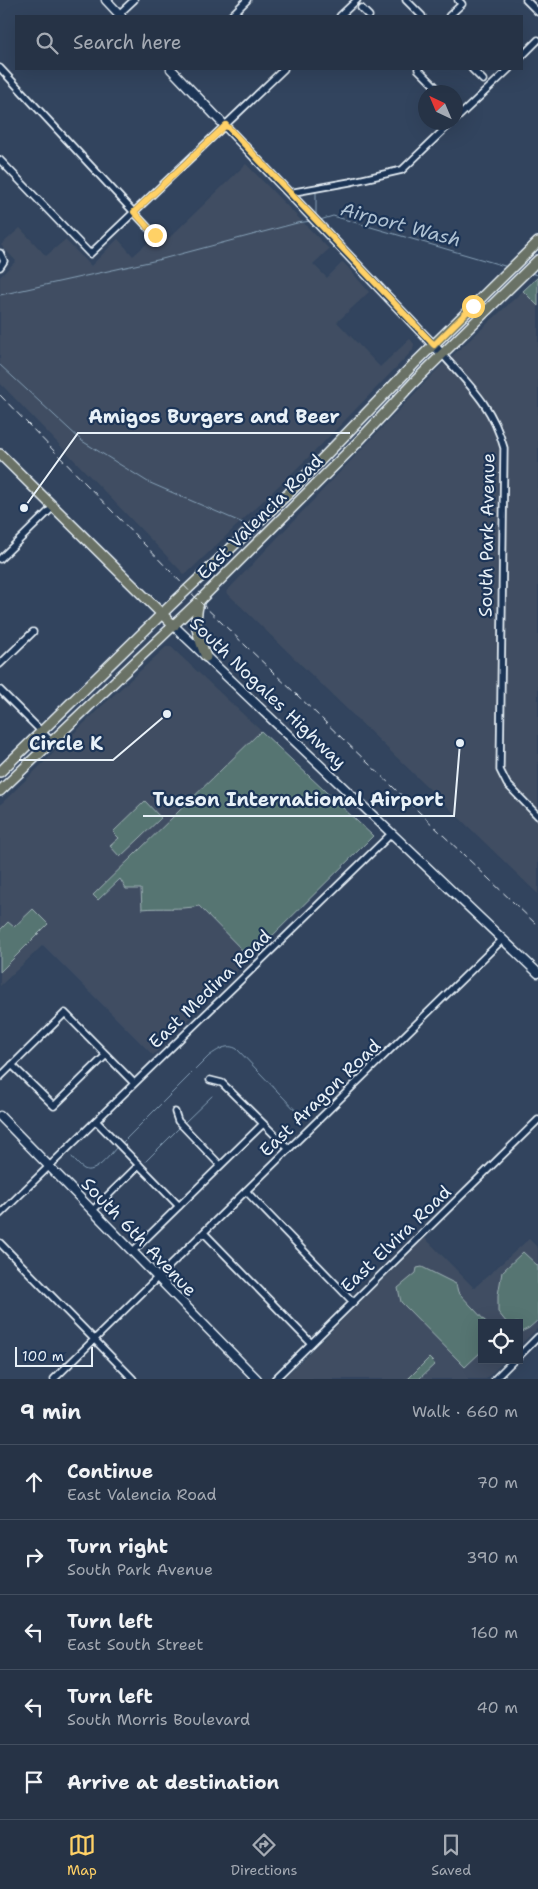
<!DOCTYPE html>
<meta charset="utf-8">
<style>
:root{--surface:#263346;--page:#323f51;--text:#f1f3f6;--muted:#a4aab3;--line:#424e5f;--accent:#ffd166}
body{margin:0;font-family:"Shantell Sans",sans-serif;background:var(--page);color:var(--text)}
.controls{position:absolute;right:15px;bottom:15px;display:grid;overflow:hidden;border-radius:0px;box-shadow:0 5px 20px #0002}
.controls button{width:45px;height:45px;display:grid;place-items:center;padding:0;border:0;border-bottom:1px solid var(--line);background:var(--surface);color:var(--text);font:25px sans-serif}
.compass{position:absolute;left:418px;top:85px;width:45px;height:45px;border-radius:50%;background:var(--surface);box-shadow:0 5px 20px #0002;rotate:316deg}
.scale{position:absolute;left:15px;bottom:12px;width:78px;box-sizing:border-box;padding-left:5px;border:2px solid #e8f1f8;border-top:0;font-size:14px;line-height:18px;white-space:nowrap;color:#e8f1f8;-webkit-text-stroke:4px #1d3557;paint-order:stroke}
.stop{position:absolute;width:15px;height:15px;margin:-11px;border:4px solid #ffd166;border-radius:50%;background:#fff}
.stop.end{background:#ffd166;border-color:#fff;box-shadow:0 1px 5px #0008}
.list{margin:0;padding:0;list-style:none}
h2{display:flex;justify-content:space-between;align-items:center;height:65px;margin:0;padding:0 20px;font-size:21px}
h2 small{font-size:16px;font-weight:400;color:var(--muted)}
.list li{display:grid;grid-template-columns:32px 1fr auto;gap:15px;align-items:center;box-sizing:border-box;height:75px;padding:0 20px;border-top:1px solid var(--line)}
.list b{display:block;font-size:19px;white-space:nowrap}
.list p{margin:0;font-size:16px;white-space:nowrap;color:var(--muted)}
.list em{font-size:16px;font-style:normal;color:var(--muted)}
.icon{flex:none;width:28px;height:28px;fill:none;stroke:currentColor;stroke-width:2;stroke-linecap:round;stroke-linejoin:round}
.map{position:relative;flex:none;width:538px;height:1379px;overflow:hidden}
.search{position:absolute;background:var(--surface);box-shadow:0 5px 20px #0002;left:15px;right:15px;top:15px;height:55px;display:flex;align-items:center;gap:12px;box-sizing:border-box;padding:0 18px;border-radius:0px;color:var(--muted);font-size:19px}
.sheet{height:440px;background:var(--surface)}
nav{display:flex;justify-content:space-around;align-items:center;box-sizing:border-box;height:70px;border-top:1px solid var(--line);background:var(--surface);font-size:14px;color:var(--muted)}
nav a{display:grid;justify-items:center;gap:2px}
nav .on{color:var(--accent)}
.map>svg:first-child{display:block}
.built{fill:#404e62}
.green{fill:#567472;stroke:#9fb2b5}
.lines{fill:none;stroke-linecap:round;stroke-linejoin:round}
.stream{stroke:#87a1b8;stroke-width:1}
.street-casing{stroke:#e8f1f8;stroke-width:9}
.secondary-casing{stroke:#e8f1f8;stroke-width:11}
.primary-casing{stroke:#e8f1f8;stroke-width:12}
.street{stroke:#1d3557;stroke-width:5.5}
.secondary{stroke:#1d3557;stroke-width:8}
.primary{stroke:#6a7266;stroke-width:9}
.rail{stroke:#e8f1f8;stroke-width:1;stroke-dasharray:8 4;stroke-linecap:butt}
.route{stroke:#ffd166;stroke-width:6}
.labels{text-anchor:middle;stroke-width:4.5;stroke-linejoin:round;paint-order:stroke}
.street-label{font-size:18px;fill:#e8f1f8;stroke:#1d3557}
.water-label{font-size:19px;font-style:italic;fill:#afc2d3;stroke:#1d3557}
.leader{fill:none;stroke:#e8f1f8;stroke-width:2}
.callout-dot{fill:#e8f1f8;stroke:#1d3557;stroke-width:2}
.callout-label{font-size:19px;text-anchor:middle;font-weight:bold;fill:#e8f1f8;stroke:#1d3557;stroke-width:4.5;stroke-linejoin:round;paint-order:stroke}
</style>
<div class="map">
<svg width="538" height="1379" viewBox="0 0 538 1379">
<rect width="100%" height="100%" fill="#32445e"/>
<filter id="ink" filterUnits="userSpaceOnUse"><feTurbulence type="fractalNoise" baseFrequency=".02" numOctaves="2"/><feDisplacementMap in="SourceGraphic" scale="10" xChannelSelector="R" yChannelSelector="G"/><feConvolveMatrix kernelMatrix="1 2 1 2 8 2 1 2 1" color-interpolation-filters="sRGB"/></filter>
<g filter="url(#ink)">
<g class="built">
<polygon points="246,164 329,249 313,264 327,278 343,262 369,292 337,322 380,367 410,339 414,344 413,350 316,450 185,575 0,383 0,277 16,261 1,245 20,228 46,256 65,240 91,266 118,239 133,256 161,231 168,239"/>
<polygon points="523,291 538,306 538,894 226,592 438,369"/>
<polygon points="166,647 171,647 261,731 94,895 99,900 146,853 250,958 153,1055 43,945 0,986 0,805 102,706"/>
<polygon points="425,1238 474,1288 529,1239 538,1248 538,1328 519,1346 519,1323 482,1323 482,1360 505,1360 486,1379 283,1379"/>
</g>
<g class="green">
<polygon points="538,277 538,306 523,291"/>
<path d="M261,731L373,836L250,958L199,906C180,910 161,907 142,909L141,889H126L120,879L98,900L93,895Z"/>
<polygon points="145,801 161,818 120,857 110,846 119,838 113,832"/>
<polygon points="33,909 48,924 0,972 0,930 8,922 14,927"/>
<polygon points="523,1252 538,1266 538,1320 529,1328 519,1333 519,1323 507,1323 498,1312 498,1295 502,1272"/>
<polygon points="422,1267 456,1284 458,1292 487,1323 482,1323 482,1351 465,1367 401,1302 398,1288 416,1273 417,1268"/>
<polygon points="429,1358 435,1364 419,1379 408,1379"/>
</g>
<g class="lines">
<g class="stream">
<polyline points="316,193 316,217"/>
<polyline points="320,220 333,216 508,267"/>
<polyline points="531,273 538,275"/>
<polyline points="0,295 162,259 297,223 311,221"/>
<polyline points="0,365 82,441 148,482 245,524"/>
<polyline points="185,1122 212,1096"/>
<path d="M123,1142L209,1056C218,1050 227,1043 237,1049L302,1117"/>
<path d="M72,1157C75,1161 79,1166 84,1169C95,1175 110,1155 116,1148"/>
<polyline points="146,1161 179,1128"/>
</g>
<defs>
<g id="street">
<polyline points="406,0 422,16"/>
<polyline points="526,0 538,12"/>
<polyline points="361,8 369,16"/>
<polyline points="119,14 134,0"/>
<polyline points="231,16 247,0"/>
<polyline points="340,16 357,0"/>
<polyline points="449,16 462,4 458,0"/>
<polyline points="522,56 538,40"/>
<polyline points="0,68 155,235"/>
<polyline points="418,69 441,92"/>
<polyline points="472,69 483,80"/>
<polyline points="456,119 509,69"/>
<polyline points="0,160 90,254 284,69"/>
<polyline points="289,193 350,182 402,170 452,122"/>
<polyline points="0,253 4,261 0,267"/>
<path d="M442,354C470,386 492,405 504,448L500,770L507,784L538,816"/>
<polyline points="0,559 53,507"/>
<polyline points="0,664 33,632"/>
<polyline points="0,690 51,741"/>
<polyline points="12,1065 54,1106 106,1055"/>
<polyline points="0,1077 65,1013 134,1083"/>
<polyline points="210,1080 222,1083 289,1149"/>
<polyline points="175,1112 178,1121 220,1165"/>
<polyline points="96,1121 179,1206"/>
<polyline points="246,1191 353,1302"/>
<polyline points="92,1211 139,1165"/>
<polyline points="0,1214 391,834"/>
<polyline points="204,1233 311,1343"/>
<polyline points="0,1243 133,1379"/>
<polyline points="132,1252 263,1124"/>
<polyline points="519,1356 538,1337"/>
<polyline points="54,1379 503,939"/>
<polyline points="275,1379 538,1120"/>
<polyline points="495,1379 514,1360"/>
</g>
<g id="secondary">
<polyline points="106,0 121,16"/>
<polyline points="171,69 442,354"/>
<polyline points="174,626 538,973"/>
<polyline points="0,1116 257,1379"/>
</g>
<g id="primary">
<polyline points="0,454 174,626"/>
<path d="M199,602C193,625 198,635 206,657"/>
<polyline points="0,772 171,605 289,493 414,364 538,242"/>
<polyline points="0,791 199,601 356,444 413,383 538,260"/>
</g>
</defs>
<use href="#street" class="street-casing"/>
<use href="#secondary" class="secondary-casing"/>
<use href="#primary" class="primary-casing"/>
<use href="#street" class="street"/>
<use href="#secondary" class="secondary"/>
<use href="#primary" class="primary"/>
<polyline class="rail" points="0,395 199,601 538,926"/>
</g>
</g>
<g class="lines" filter="url(#ink)">
<polyline class="route" points="155,235 134,212 226,125 434,345 473,306"/>
</g>
<g class="labels">
<g class="street-label">
<text transform="translate(260 517) rotate(-45)" y="6">East Valencia Road</text>
<text transform="translate(487 535) rotate(-89)" y="6">South Park Avenue</text>
<text transform="translate(268 693) rotate(44)" y="6">South Nogales Highway</text>
<text transform="translate(210 989) rotate(-44)" y="6">East Medina Road</text>
<text transform="translate(320 1098) rotate(-44)" y="6">East Aragon Road</text>
<text transform="translate(139 1237) rotate(46)" y="6">South 6th Avenue</text>
<text transform="translate(396 1239) rotate(-44)" y="6">East Elvira Road</text>
</g>
<g class="water-label">
<text transform="translate(401 224) rotate(15)" y="7">Airport Wash</text>
</g>
</g>
<path class="leader" d="M24 508L78 433H350M167 714L113 760H19M460 743L454 816H143"/>
<g class="callout-dot">
<circle cx="24" cy="508" r="5"/>
<circle cx="167" cy="714" r="5"/>
<circle cx="460" cy="743" r="5"/>
</g>
<g class="callout-label">
<text x="214" y="423">Amigos Burgers and Beer</text>
<text x="66" y="750">Circle K</text>
<text x="298" y="806">Tucson International Airport</text>
</g>
</svg>
<div class="controls">
<button><svg class="icon" aria-label="locate" viewBox="0 0 24 24"><circle cx="12" cy="12" r="6"/><path d="M12 2v4M12 18v4M2 12h4M18 12h4"/></svg></button>
</div>
<svg class="compass" viewBox="-18 -18 36 36"><path d="M0-13l5 13h-10z" fill="#e53935"/><path d="M0 13l5-13h-10z" fill="#a4aab3"/></svg>
<div class="scale">100 m</div>
<div class="stop" style="left:473px;top:306px"></div>
<div class="stop end" style="left:155px;top:235px"></div>
<div class="search"><svg class="icon" aria-label="search" viewBox="0 0 24 24"><circle cx="10" cy="10" r="6"/><path d="M15 15l6 6"/></svg>Search here</div>
</div>
<section class="sheet">
<h2>9 min<small>Walk · 660 m</small></h2>
<ul class="list">
<li><svg class="icon" aria-label="ahead" viewBox="0 0 24 24"><path d="M12 20V5M6 11l6-6 6 6"/></svg><div><b>Continue</b><p>East Valencia Road</p></div><em>70 m</em></li>
<li><svg class="icon" aria-label="right" viewBox="0 0 24 24"><path d="M7 20v-9h11M14 6l5 5-5 5"/></svg><div><b>Turn right</b><p>South Park Avenue</p></div><em>390 m</em></li>
<li><svg class="icon" aria-label="left" viewBox="0 0 24 24"><path d="M17 20v-9H6M10 6l-5 5 5 5"/></svg><div><b>Turn left</b><p>East South Street</p></div><em>160 m</em></li>
<li><svg class="icon" aria-label="left" viewBox="0 0 24 24"><path d="M17 20v-9H6M10 6l-5 5 5 5"/></svg><div><b>Turn left</b><p>South Morris Boulevard</p></div><em>40 m</em></li>
<li><svg class="icon" aria-label="arrive" viewBox="0 0 24 24"><path d="M6 21V4h12l-3 4 3 4H6"/></svg><div><b>Arrive at destination</b></div></li>
</ul>
</section>
<nav>
<a class="on"><svg class="icon" aria-label="map" viewBox="0 0 24 24"><path d="M3 6l6-2 6 2 6-2v14l-6 2-6-2-6 2zM9 4v14M15 6v14"/></svg>Map</a>
<a><svg class="icon" aria-label="directions" viewBox="0 0 24 24"><path d="M12 3l9 9-9 9-9-9zM9 14v-3h6M13 9l2 2-2 2"/></svg>Directions</a>
<a><svg class="icon" aria-label="saved" viewBox="0 0 24 24"><path d="M7 4h10v16l-5-4-5 4z"/></svg>Saved</a>
</nav>
